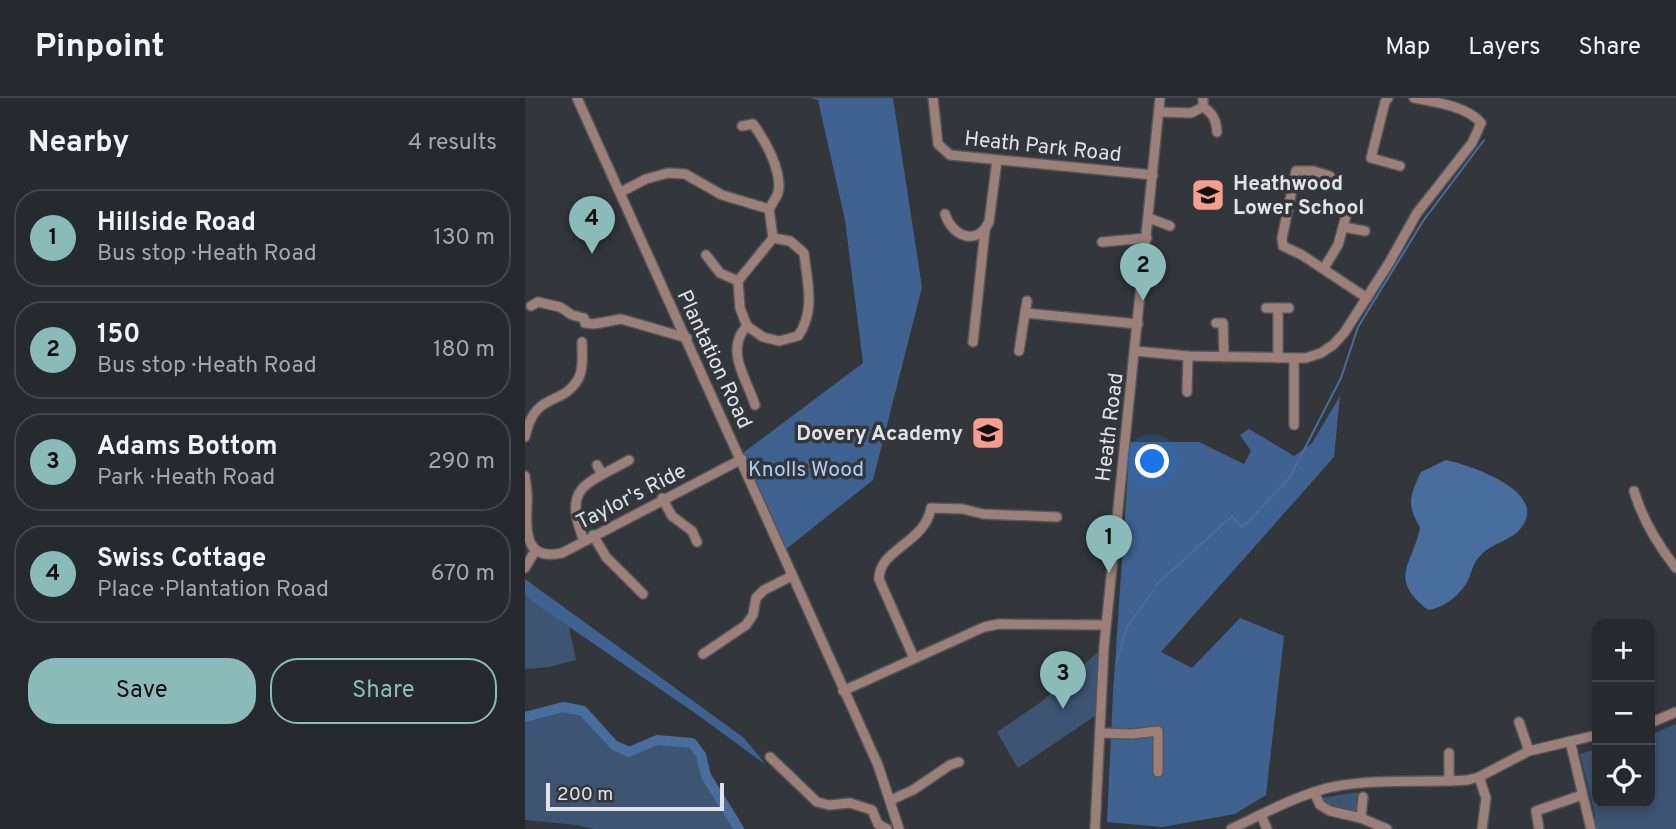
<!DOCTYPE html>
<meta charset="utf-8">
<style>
:root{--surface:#26292d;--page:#323539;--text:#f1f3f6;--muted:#a4a6aa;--line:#424549;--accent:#8bbbb9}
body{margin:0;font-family:Overpass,sans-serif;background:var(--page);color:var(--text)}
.controls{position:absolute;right:21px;bottom:21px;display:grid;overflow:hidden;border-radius:14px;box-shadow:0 4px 10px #0003}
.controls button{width:63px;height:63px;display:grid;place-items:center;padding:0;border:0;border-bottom:2px solid var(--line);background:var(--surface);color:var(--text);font:35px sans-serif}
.scale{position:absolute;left:21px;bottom:18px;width:178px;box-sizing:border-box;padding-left:7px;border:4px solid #e0e2e5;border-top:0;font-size:19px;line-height:24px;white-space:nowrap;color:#e0e2e5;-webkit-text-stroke:5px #33373c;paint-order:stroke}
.you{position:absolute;left:628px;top:364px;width:24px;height:24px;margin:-18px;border:5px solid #fff;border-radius:50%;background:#1a73e8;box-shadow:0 0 0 10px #1a73e833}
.badge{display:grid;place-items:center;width:46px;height:46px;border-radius:50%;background:var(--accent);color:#111;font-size:23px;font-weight:700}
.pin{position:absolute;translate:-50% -58px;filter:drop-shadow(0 2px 4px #0008)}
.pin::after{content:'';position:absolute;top:37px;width:24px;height:21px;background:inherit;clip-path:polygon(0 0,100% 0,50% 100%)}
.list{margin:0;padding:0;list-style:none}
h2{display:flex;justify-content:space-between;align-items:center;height:91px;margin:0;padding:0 28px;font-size:30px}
h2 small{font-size:23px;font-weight:400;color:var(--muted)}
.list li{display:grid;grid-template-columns:46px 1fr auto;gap:21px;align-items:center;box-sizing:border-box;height:98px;margin:0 14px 14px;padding:0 14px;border:2px solid var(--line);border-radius:28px}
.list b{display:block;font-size:26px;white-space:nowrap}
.list p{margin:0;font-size:23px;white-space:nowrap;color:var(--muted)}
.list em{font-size:23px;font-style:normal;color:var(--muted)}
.actions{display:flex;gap:14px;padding:21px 28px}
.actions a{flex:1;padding:16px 0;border:2px solid var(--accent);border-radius:28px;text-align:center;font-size:24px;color:var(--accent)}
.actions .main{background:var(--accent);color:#111}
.icon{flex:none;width:38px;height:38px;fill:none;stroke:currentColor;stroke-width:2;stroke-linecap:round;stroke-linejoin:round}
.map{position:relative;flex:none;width:1151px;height:731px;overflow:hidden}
header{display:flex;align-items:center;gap:42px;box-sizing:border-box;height:98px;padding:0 35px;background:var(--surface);border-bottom:2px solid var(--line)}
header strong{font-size:33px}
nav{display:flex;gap:38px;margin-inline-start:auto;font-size:24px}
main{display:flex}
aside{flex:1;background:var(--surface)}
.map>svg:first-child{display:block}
.green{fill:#3d5573}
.forest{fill:#3f6291}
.water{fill:#496d9c}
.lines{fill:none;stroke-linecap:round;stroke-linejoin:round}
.stream{stroke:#496d9c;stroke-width:2}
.river{stroke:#496d9c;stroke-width:10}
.minor-casing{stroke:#52565a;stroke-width:12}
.minor{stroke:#9d7f79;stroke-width:9}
.labels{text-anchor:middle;stroke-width:7;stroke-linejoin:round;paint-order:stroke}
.street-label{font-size:21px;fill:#e0e2e5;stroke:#33373c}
.poi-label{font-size:21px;font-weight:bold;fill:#e0e2e5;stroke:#33373c;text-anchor:start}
.park-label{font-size:21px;fill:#aecef9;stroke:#33373c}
</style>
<header>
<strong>Pinpoint</strong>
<nav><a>Map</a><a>Layers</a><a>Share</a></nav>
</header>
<main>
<aside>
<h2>Nearby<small>4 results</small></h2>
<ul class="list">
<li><span class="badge">1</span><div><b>Hillside Road</b><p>Bus stop · Heath Road</p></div><em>130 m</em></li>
<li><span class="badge">2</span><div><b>150</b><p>Bus stop · Heath Road</p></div><em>180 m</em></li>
<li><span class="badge">3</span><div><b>Adams Bottom</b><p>Park · Heath Road</p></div><em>290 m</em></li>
<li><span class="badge">4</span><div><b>Swiss Cottage</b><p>Place · Plantation Road</p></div><em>670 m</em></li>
</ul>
<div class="actions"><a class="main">Save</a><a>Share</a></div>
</aside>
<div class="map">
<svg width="1151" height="731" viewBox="0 0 1151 731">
<rect width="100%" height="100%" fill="#33373c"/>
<g class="green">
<polygon points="0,497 44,529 51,562 24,569 0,571"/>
<polygon points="573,554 570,618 493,670 472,634 516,604"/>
<polygon points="38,612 56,614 89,649 104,656 133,644 167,648 183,690 210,731 68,731 52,727 0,722 0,621"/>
<polygon points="1151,626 1151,731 1070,731 1070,717 1055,656 1072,651 1072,705 1125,705 1125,637"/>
<polygon points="833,694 832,715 807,710 797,700"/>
</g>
<g class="forest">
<polygon points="286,0 368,0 397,189 348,382 256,455 210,361 338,265 320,122 293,2"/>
<polygon points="815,298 809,359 636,554 667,570 715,520 759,538 741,697 710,716 637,729 582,724 588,595 605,344 674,344 719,366 726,353 715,337 724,331 769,358 787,345"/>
<polygon points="0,481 219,640 241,667 170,615 12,507 0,497"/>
</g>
<path class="water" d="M921,362C944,367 1025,393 996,430C986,443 967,445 956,457C949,463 947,472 944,480C937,496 919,510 903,512C862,480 888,467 895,429C881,407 885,397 896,374Z"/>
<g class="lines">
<g class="stream">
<polyline points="631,487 707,418 717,429 723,424 765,379 816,280 833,229 898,123 959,42"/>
<polyline points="592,563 602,529 628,493"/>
</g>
<polyline class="river" points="0,619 38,609 58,613 89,647 104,654 132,642 167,645 176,657 181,678 214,731"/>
<defs>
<g id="minor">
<polyline points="52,0 353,667 374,731"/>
<polyline points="408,0 413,46 425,57 628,77"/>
<polyline points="863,0 860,4 846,60 875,68"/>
<path d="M678,9C688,15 691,22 692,34"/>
<polyline points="634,14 666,15 678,9 678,0"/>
<path d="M217,28L228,26C240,42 258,74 253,95C251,100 247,106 244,111"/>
<polyline points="805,78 788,73 771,73 757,140 758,148 777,157 842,200"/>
<path d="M96,94L121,81L143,75L160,76L197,97L244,111L248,140L265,143L279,155C282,183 291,213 273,238L254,243L238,239L222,228L215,210L213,183L248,140"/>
<path d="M420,116C427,138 452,149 464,124L472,62"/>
<polyline points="624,120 645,128"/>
<polyline points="818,129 822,114"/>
<polyline points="577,144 622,140"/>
<polyline points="181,157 195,175 213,183"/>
<polyline points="799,170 813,147 818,129 840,133"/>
<polyline points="6,208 13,204 35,209 47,217 59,220 60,225 69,226 96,221 162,240"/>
<polyline points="741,210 753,210 753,260"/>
<polyline points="753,210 764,210"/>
<polyline points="500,215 502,203"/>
<polyline points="691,225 698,225 699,259"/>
<path d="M222,228C199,252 222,281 230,307"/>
<polyline points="448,244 460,132"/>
<polyline points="494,253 500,215 613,226"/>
<path d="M610,253L663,258L769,260H781L796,255L808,247L819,235L864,165L892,115L947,45L956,25C942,8 910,4 889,0"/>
<polyline points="662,294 663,258"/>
<polyline points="769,327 769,260"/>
<path d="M0,339C10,293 35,309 52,283C59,272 57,257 57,244"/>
<polyline points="72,367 77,376"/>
<path d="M0,378C1,387 3,396 2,406C1,435 0,463 37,455L217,361"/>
<path d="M1109,393C1118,423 1132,446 1151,470"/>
<polyline points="137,400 147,418 167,433 172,444"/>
<polyline points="68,437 81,459 118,496"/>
<path d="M59,443C37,387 61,387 104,362"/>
<polyline points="0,470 10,453"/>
<polyline points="178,556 221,527 228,517 231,500 239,492 267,478"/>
<path d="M389,560L354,481C354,451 400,445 406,410L438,411L458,416L532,419"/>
<polyline points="318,593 459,529 474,526 581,527"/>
<polyline points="994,624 1004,653"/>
<polyline points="1125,625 1151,614"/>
<polyline points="575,635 607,636 633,633 633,674"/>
<polyline points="1045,643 1066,731"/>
<polyline points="245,659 292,704 304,707 325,705 347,712 353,726 362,731"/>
<polyline points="954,679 961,700 957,731"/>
<polyline points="924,683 924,655"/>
<polyline points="789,694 795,707 805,713 836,720 862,731"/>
<polyline points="366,702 388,692 425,667 434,664"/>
<polyline points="736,717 742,731"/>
<polyline points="836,720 838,699"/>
<polyline points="570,731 579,548 635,0"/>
<path d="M706,731C738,716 772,697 807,689C852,680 897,685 943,682L954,679L1004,653L1072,637"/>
<polyline points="1014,731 1011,713 1057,697"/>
</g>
</defs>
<use href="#minor" class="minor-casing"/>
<use href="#minor" class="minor"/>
</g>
<defs>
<symbol id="school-square" viewBox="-11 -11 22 22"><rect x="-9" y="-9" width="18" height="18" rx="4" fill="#f59d8e" stroke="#33373c"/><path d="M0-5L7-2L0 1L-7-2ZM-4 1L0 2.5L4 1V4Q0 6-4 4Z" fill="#111"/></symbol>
</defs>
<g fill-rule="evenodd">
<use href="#school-square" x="664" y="78" width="38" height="38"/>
<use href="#school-square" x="444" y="316" width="38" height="38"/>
</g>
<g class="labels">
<g class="street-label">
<text transform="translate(518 48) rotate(6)" y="7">Heath Park Road</text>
<text transform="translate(190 261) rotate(65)" y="7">Plantation Road</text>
<text transform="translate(584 329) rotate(-83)" y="7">Heath Road</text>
<text transform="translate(106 398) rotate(-27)" y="7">Taylor's Ride</text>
</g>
<g class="poi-label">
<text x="708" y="92">Heathwood<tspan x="708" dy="24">Lower School</tspan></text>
<text x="438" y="342" text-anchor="end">Dovery Academy</text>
</g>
<g class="park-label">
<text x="281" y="378">Knolls Wood</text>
</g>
</g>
</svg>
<div class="controls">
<button>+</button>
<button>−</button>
<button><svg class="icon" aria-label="locate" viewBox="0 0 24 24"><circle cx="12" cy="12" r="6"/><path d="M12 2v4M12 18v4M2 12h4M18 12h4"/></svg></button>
</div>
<div class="scale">200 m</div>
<div class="you"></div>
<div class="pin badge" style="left:584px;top:475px">1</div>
<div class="pin badge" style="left:618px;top:203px">2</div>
<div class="pin badge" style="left:538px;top:611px">3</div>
<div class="pin badge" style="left:67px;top:156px">4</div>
</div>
</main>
